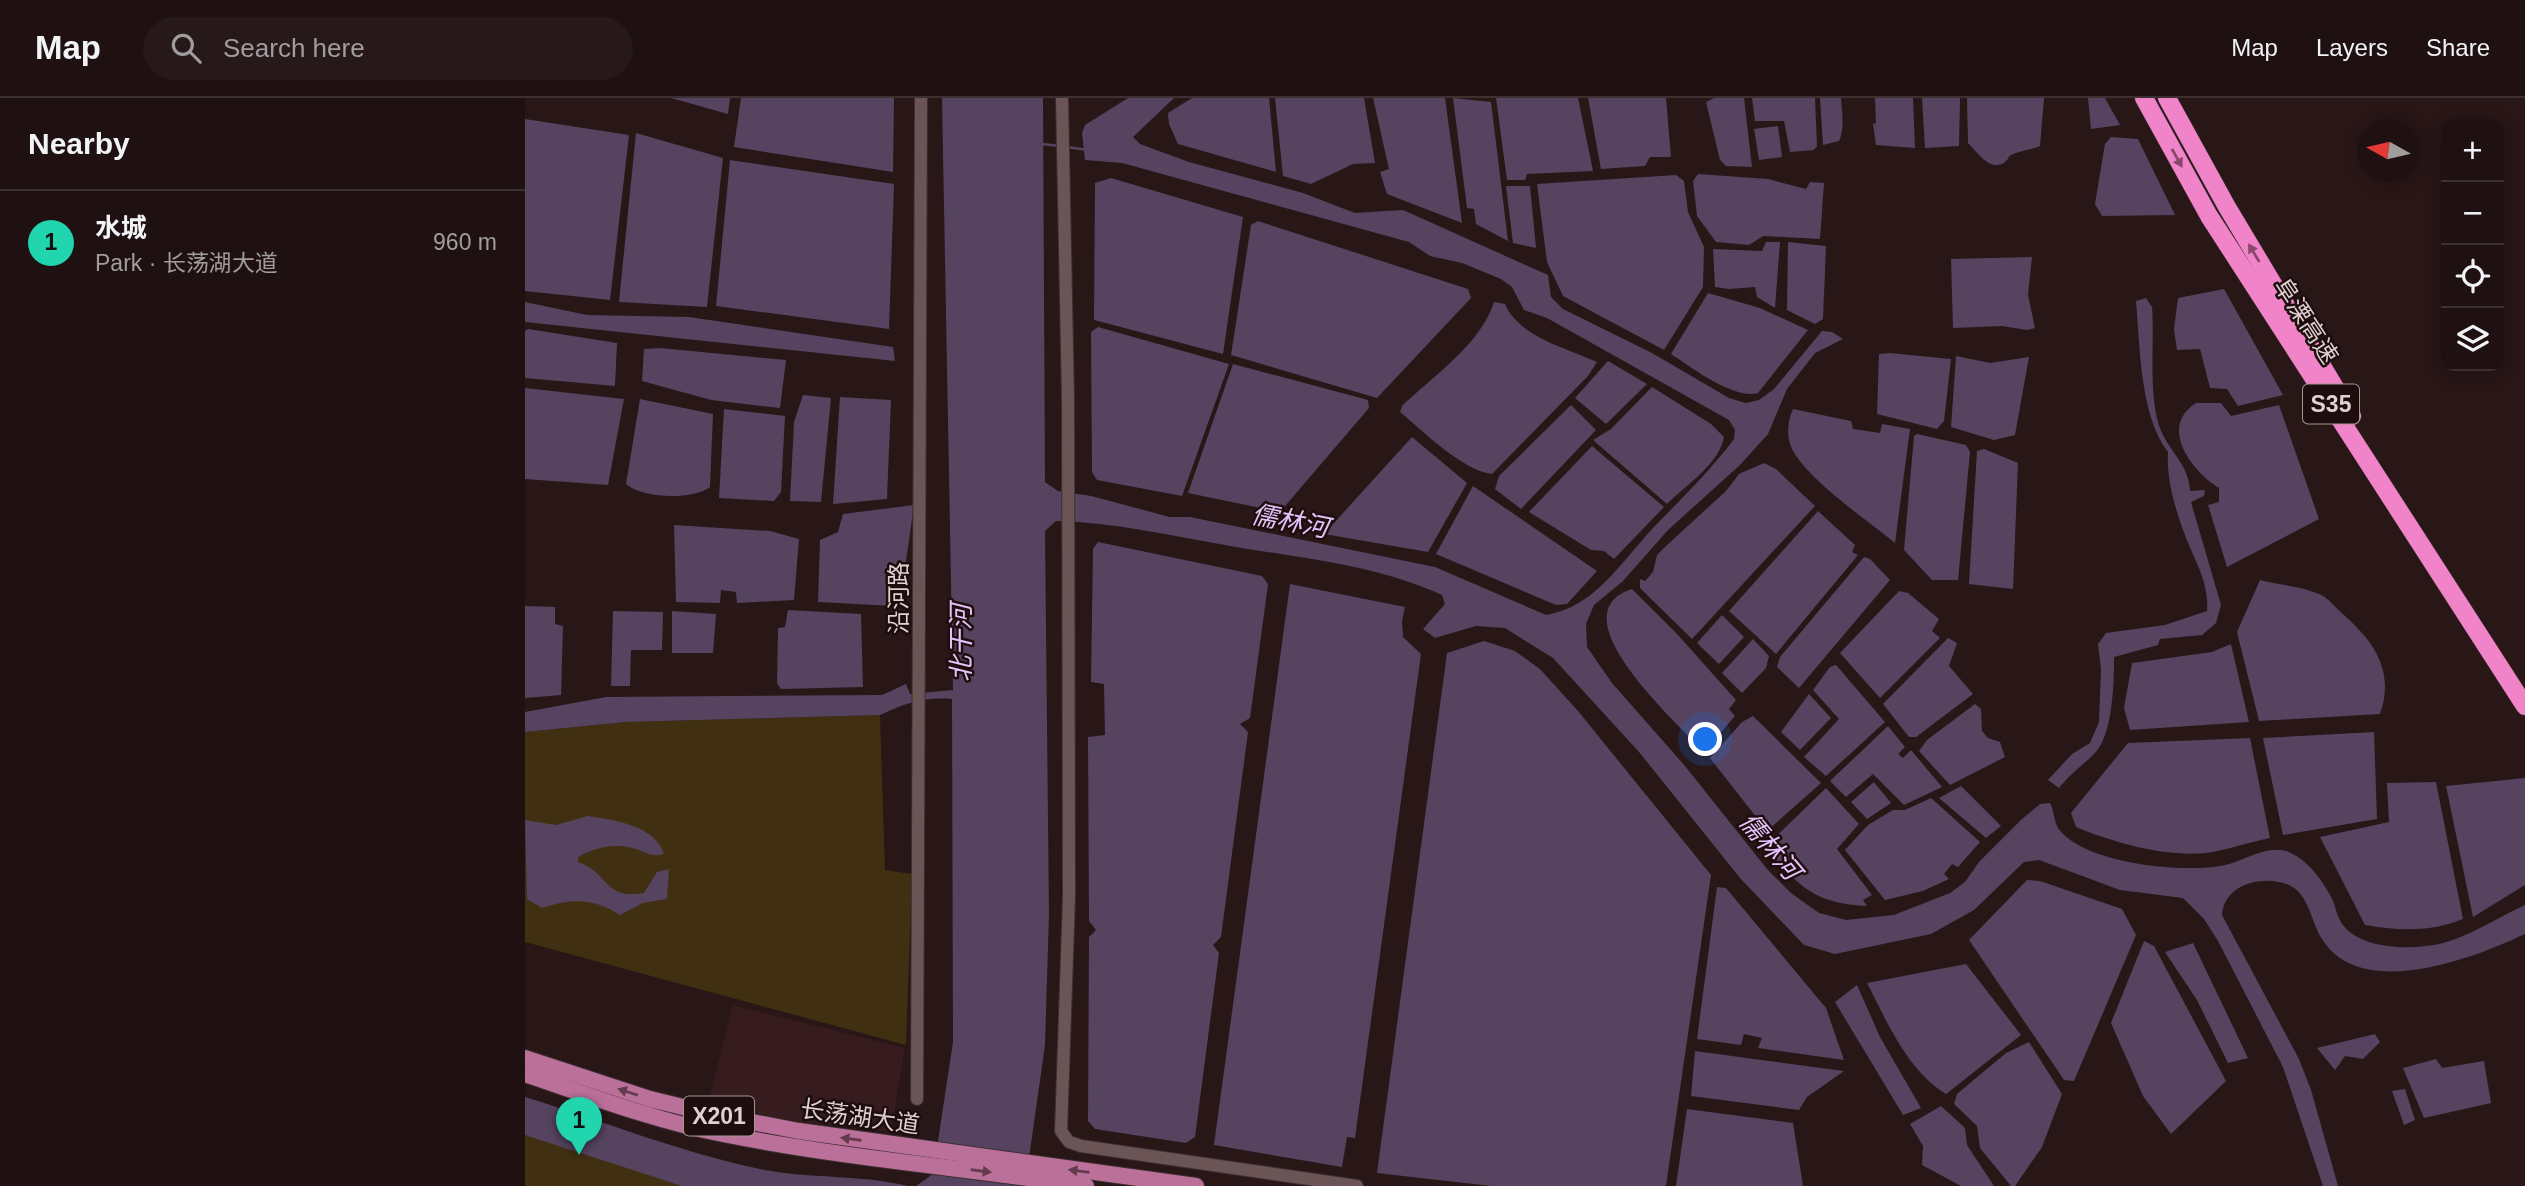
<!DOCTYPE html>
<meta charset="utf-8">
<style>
:root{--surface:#1f1011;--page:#27191a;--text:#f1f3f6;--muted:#a19d9f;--line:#3c3031;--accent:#21d5af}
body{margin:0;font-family:Helvetica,"Noto Sans SC",sans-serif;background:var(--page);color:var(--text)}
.controls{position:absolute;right:21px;top:21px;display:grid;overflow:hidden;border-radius:14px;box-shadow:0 4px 18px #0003}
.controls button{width:63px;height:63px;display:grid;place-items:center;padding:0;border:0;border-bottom:2px solid var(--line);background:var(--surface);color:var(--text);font:35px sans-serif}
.compass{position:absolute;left:1832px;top:21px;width:63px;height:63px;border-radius:50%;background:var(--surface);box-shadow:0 4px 18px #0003;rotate:278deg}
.you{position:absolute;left:1181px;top:642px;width:24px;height:24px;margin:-18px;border:5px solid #fff;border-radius:50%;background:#1a73e8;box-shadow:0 0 0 10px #1a73e833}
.badge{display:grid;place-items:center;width:46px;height:46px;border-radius:50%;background:var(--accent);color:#111;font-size:23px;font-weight:700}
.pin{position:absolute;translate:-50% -58px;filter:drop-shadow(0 2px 4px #0008)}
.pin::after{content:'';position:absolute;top:37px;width:24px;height:21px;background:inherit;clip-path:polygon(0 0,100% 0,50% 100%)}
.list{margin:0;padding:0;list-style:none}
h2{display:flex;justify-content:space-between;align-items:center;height:91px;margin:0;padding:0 28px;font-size:30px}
h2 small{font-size:23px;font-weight:400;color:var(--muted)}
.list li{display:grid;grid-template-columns:46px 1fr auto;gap:21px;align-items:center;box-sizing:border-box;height:105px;padding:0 28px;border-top:2px solid var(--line)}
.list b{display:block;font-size:26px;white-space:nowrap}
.list p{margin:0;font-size:23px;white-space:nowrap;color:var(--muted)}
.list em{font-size:23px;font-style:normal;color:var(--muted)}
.icon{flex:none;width:38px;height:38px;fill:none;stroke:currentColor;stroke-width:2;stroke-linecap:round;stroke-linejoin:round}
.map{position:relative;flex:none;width:2000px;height:1088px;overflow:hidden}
header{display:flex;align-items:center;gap:42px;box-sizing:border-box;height:98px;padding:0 35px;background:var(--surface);border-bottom:2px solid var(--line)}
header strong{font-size:33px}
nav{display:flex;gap:38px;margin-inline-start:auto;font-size:24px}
.search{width:490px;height:63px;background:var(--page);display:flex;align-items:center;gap:18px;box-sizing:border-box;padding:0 24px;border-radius:38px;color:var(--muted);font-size:26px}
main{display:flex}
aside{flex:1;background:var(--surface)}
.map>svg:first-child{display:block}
.built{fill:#361c1e}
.green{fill:#412f11}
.water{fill:#554360}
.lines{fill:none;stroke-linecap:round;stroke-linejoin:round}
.stream{stroke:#554360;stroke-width:2.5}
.minor-casing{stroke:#3d3031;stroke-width:14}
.major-casing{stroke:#3d3031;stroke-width:18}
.highway-casing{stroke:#3d3031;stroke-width:19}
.minor{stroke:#6b5455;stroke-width:12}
.major{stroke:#bb709a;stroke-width:16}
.highway{stroke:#f183c8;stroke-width:18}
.oneway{fill:#88486b}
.oneway2{fill:#653a4d}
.labels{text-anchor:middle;stroke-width:5;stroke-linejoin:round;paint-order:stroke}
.shield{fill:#1f0d0e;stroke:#a59696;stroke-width:2}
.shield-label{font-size:23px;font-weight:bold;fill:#ded1d1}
.street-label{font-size:24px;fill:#ded1d1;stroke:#1f0d0e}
.water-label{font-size:26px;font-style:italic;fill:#e3c2fa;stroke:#1f0d0e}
</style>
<header>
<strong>Map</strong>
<div class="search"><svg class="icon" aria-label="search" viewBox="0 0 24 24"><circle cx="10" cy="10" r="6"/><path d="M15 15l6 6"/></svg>Search here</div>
<nav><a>Map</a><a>Layers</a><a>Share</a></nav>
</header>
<main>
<aside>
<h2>Nearby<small></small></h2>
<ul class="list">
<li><span class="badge">1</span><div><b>水城</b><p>Park · 长荡湖大道</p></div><em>960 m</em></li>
</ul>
</aside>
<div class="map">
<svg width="2000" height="1088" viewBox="0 0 2000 1088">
<rect width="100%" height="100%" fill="#291617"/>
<polygon class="built" points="208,907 380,950 366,1034 270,1023 183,1006"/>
<g class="green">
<polygon points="355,617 360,772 387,776 381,947 0,844 0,634 101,624"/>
<polygon points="0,1026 214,1088 0,1088"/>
</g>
<g class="water">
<polygon points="146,0 205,0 203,16"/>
<polygon points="216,0 369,0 368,74 209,49"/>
<path d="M417,0H518L520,384L533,393L566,398L645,419H665L910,469L1021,517C1070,509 1096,464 1128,430C1156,401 1185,373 1209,341L1210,332L1204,322L1022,220L999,212L987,189L976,181L937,165L905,158L884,144L597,65L560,62L557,35L560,27L603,0H649L608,39L615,46L664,64L778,95L830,115L878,112L1023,177L1026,199L1038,211L1127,255L1204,300L1221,305L1234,302L1249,291L1297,233L1307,234L1318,241L1290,255L1262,291L1243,336L1215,367L1143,432L1098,483L1069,507L1061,526L1062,549L1087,585L1160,668L1242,771L1266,795L1294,815L1321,822L1369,817L1425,795L1440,784L1454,764L1497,721L1515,706L1525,705C1529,713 1529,723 1533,730C1558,766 1660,776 1700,767C1718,763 1741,747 1761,753C1782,760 1799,784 1808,803C1811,811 1813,821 1818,827C1838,854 1899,853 1928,842C1953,833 1976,818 2000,807V836C1949,860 1836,904 1797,841C1786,824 1784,796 1764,787C1738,776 1699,786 1697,817L1774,961L1786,992L1813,1088H1798L1758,969L1693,843L1679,821L1658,800L1595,792L1514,762L1499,764L1449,812L1406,836L1310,856L1279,847L1215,780L1114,654L1028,560L980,530L951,528L910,540L898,531L920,506L917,497C851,467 776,460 705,448C647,438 589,424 531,423L520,433L524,816L520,947L500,1088H391L408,1076L428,944L427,601C399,599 381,605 355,617L101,624L0,634V614L81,599L357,597L381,586L385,596L428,592Z"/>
<polygon points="667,0 744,0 751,74 653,46 644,26 643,15"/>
<polygon points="750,0 839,0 850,65 828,66 786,86 758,78"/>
<polygon points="848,0 920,0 937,125 862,96 855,74 864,71"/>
<polygon points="928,0 966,4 983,143 951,126 949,111 942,110"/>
<polygon points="971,0 1053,0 1068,73 1002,76 1000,82 982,82"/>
<polygon points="1063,0 1141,0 1146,59 1125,59 1120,68 1076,71"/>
<polygon points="1189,0 1219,0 1227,69 1201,68 1195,62 1181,4"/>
<polygon points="1227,0 1290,0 1292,48 1289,52 1265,54 1259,23 1230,23"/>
<path d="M1295,0H1316C1317,14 1320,31 1314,43L1298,47Z"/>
<polygon points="1350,0 1388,0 1390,50 1351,47 1348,26 1351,25"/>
<polygon points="1397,0 1435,0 1434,48 1400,50"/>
<path d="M1442,0H1519L1515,48C1506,52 1497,52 1488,56C1480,60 1487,58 1480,64C1466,75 1452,54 1443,45Z"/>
<polygon points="1563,0 1580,0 1595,27 1566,31"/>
<polygon points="0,21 104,37 85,202 0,193"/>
<polygon points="1253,28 1257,59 1234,62 1229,31"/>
<polygon points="111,35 198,60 182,209 94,204"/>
<polygon points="1586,39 1613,41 1650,117 1577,118 1570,106 1580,46"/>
<polygon points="205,62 369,86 364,231 191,208"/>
<polygon points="1173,76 1243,81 1281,91 1285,84 1299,85 1295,141 1238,138 1224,147 1191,144 1172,118 1168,83"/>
<polygon points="1151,77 1159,83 1163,114 1179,149 1178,189 1139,252 1038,198 1022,164 1012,86"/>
<polygon points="586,80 718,119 698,256 569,222 570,85"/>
<polygon points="981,88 1005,88 1011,150 988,145"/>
<polygon points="733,123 943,191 946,200 852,300 706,257 726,127"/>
<polygon points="1241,144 1255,144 1250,210 1232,199 1230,189 1204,191 1190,189 1188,151 1237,153"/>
<polygon points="1263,144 1301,148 1298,221 1290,226 1262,212"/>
<polygon points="1507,159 1503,197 1510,230 1502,232 1477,228 1428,230 1426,161"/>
<polygon points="1699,191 1758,297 1713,308 1702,291 1685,290 1675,251 1652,252 1649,231 1653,200"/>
<path d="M1183,195L1235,210L1283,232L1233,295C1209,302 1166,269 1146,256Z"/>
<path d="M1621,200L1627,209C1630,245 1622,302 1637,335C1646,354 1665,370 1665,393L1680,392L1679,398L1666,404L1696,507L1691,525L1677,537L1635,541L1633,547L1589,559C1589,584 1588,636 1570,655C1558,667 1545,676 1534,690L1523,682L1547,656L1565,645L1574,624L1576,571L1573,546L1581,535L1640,527L1682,513C1684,485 1671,465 1661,440C1651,414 1641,381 1643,354C1615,318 1615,249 1611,203Z"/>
<polygon points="0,204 62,217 164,219 368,249 370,263 0,224"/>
<path d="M969,204L980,206C994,239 1042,250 1072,264L1063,278L967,376C938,373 898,333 875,314L877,308C908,278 956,246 969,204Z"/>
<polygon points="573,229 704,266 657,398 572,382 567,374 566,234"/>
<polygon points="3,231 92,245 90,288 0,280 0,233"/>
<polygon points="135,250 261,262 255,310 186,302 117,283 119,251"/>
<polygon points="1365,255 1426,261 1419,323 1412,331 1352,316 1354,256"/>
<polygon points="1431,258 1465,265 1504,259 1490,337 1469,342 1426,329"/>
<polygon points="1083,263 1122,286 1081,326 1050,300"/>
<polygon points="708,266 843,302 844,310 755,414 663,395"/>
<path d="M1127,289L1186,326L1199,339C1195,365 1160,388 1142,406L1068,342L1086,331Z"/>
<polygon points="0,290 99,301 83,387 0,381"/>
<polygon points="278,297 306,300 296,404 265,403 269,324"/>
<polygon points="315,299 366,302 362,401 308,406"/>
<path d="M115,301L188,316L185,389C169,402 117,401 101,386Z"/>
<path d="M1671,305H1696L1706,318L1754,307L1794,421L1702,469L1683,407L1694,404V390C1667,374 1633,329 1671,305Z"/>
<polygon points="1046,307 1071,332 996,411 970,391 974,378"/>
<polygon points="199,311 260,318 256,394 249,403 194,400"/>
<path d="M1268,311L1326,323L1328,331L1355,335L1357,326L1385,331L1370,445C1342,422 1286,384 1268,353C1261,340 1262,324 1268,311Z"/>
<polygon points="1392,336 1441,347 1445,354 1433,482 1407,482 1379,452 1389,338"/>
<polygon points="887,339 942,385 903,454 799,436"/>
<polygon points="1067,348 1139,409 1089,461 1079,453 1066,452 1004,414"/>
<polygon points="1459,351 1493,365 1488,491 1444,486 1452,353"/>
<polygon points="1239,365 1251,371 1290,408 1167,541 1115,490 1115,481 1120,483 1128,474 1132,457 1141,448 1201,393 1214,376"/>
<polygon points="948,388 1072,473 1042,506 1031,507 911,456"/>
<polygon points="389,407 381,463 369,508 293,504 295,442 313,434 318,416"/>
<polygon points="1293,413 1330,447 1327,454 1333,457 1251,556 1204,513"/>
<polygon points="149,427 245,433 274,441 269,502 212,505 211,494 196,492 195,505 151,504"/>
<polygon points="573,444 737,478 743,486 725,620 715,626 723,634 696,839 688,847 694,855 670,1039 661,1045 570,1031 563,1023 564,839 571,832 564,823 563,639 580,637 579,586 566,584 568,451"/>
<polygon points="1339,459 1345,461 1365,482 1274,590 1252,569 1255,559"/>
<path d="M1735,482C1754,487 1782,489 1798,498C1806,503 1812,511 1819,517C1849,544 1870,573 1855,616L1734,623L1712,534Z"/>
<polygon points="765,486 880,509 877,523 878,539 896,556 830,1040 822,1039 817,1069 689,1047"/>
<path d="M1107,491L1153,537L1211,602L1204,611L1210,618L1179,654C1154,626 1029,516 1107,491Z"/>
<polygon points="1374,493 1383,495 1414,521 1407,533 1415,540 1355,600 1315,555"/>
<polygon points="0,508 30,509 30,526 38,528 36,597 0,600"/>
<polygon points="263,512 336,516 338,589 256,591 252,585 253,530 260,529"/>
<polygon points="88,513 138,514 137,552 106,552 105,588 86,588"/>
<polygon points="147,513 191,516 188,555 147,555"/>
<polygon points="1197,517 1219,539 1194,566 1172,545"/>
<polygon points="1423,540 1432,545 1424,568 1448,596 1391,639 1384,639 1358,606"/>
<polygon points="1228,541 1244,558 1241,570 1217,595 1197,575"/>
<polygon points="959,543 990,553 1015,571 1053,613 1186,777 1141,1088 966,1088 852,1075 922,555"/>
<polygon points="1706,546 1724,624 1605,632 1599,610 1607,565 1687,554"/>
<polygon points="1311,567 1360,624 1301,678 1279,659 1314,621 1288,592 1305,569"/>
<polygon points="1284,596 1306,620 1275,652 1256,634"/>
<polygon points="1450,606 1456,611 1457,633 1463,640 1475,644 1480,659 1425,687 1394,653 1402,642"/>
<polygon points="1228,618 1296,685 1242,733 1185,660 1217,624"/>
<polygon points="1363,628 1380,649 1373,656 1378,660 1386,652 1417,689 1379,707 1348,676 1321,699 1305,683"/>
<polygon points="1849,634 1852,721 1758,737 1738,640"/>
<path d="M1725,640L1745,740C1726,744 1707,750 1688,754C1646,761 1589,745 1551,729L1546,715L1603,645Z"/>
<polygon points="2000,680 2000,787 1948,819 1921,688"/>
<polygon points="1349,684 1366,705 1342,721 1326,704"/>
<path d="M1911,684L1938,821C1906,834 1874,833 1840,827L1795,739L1864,724L1862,685Z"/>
<polygon points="1436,688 1476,728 1461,740 1414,700"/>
<path d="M1301,690L1334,726L1312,751L1347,797L1338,802L1342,808C1288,806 1274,787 1239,750Z"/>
<polygon points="1406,700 1455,744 1433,769 1427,766 1419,776 1424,781 1398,793 1360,802 1320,752 1343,727 1368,712 1380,712"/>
<path d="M63,718C89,722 130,727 139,756C125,760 120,753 107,750C89,745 69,750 53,759V764C85,775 78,802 119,795L132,774L144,771L142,801L118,805L95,817C69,800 46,800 17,810L2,801L0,722L31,727Z"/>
<polygon points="1502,782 1515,783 1597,811 1611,837 1549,983 1539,982 1444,842"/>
<polygon points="1192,789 1201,790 1301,910 1319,962 1233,950 1237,940 1219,936 1216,947 1172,941"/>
<polygon points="1619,843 1629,848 1701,983 1646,1036 1618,998 1586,925"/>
<polygon points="1668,845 1723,960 1703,965 1672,902 1640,854"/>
<path d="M1441,866L1496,937L1421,996C1383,973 1362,924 1342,885Z"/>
<polygon points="1332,887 1355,939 1396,1010 1378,1017 1310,904"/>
<polygon points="1850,936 1855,944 1838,961 1820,958 1810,972 1792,950"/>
<polygon points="1504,944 1537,996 1517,1049 1490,1088 1486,1088 1455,1050 1452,1028 1429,1006 1432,996 1481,955"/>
<polygon points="1170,953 1319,973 1282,999 1274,1012 1166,998"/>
<polygon points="1911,961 1917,970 1959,963 1966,1005 1899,1020 1878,970"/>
<polygon points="1880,991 1890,1022 1879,1027 1867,993"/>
<path d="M0,999C78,1023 154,1054 235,1071C284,1081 335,1076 383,1088H157L0,1037Z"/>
<polygon points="1416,1008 1440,1030 1442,1047 1469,1088 1436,1088 1397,1067 1398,1048 1385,1026"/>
<polygon points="1162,1011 1268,1025 1278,1088 1151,1088"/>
</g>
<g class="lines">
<g class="stream">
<polyline points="517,46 535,48"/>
<polyline points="542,49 563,52"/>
</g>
<defs>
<g id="minor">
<polyline points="537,0 543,301 544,799 536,1033 544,1044 556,1048 832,1088"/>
<polyline points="392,1001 396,0"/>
</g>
<g id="major">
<polyline points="0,960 125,1001 195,1018 274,1033 671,1088"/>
<path d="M0,976C65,998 131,1023 198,1036C318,1060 440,1070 561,1088"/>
</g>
<g id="highway">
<polyline points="1619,0 1684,118 2000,608"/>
<polyline points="1642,0 1702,109 1827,318"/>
</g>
</defs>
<use href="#minor" class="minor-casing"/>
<use href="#major" class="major-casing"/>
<use href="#highway" class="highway-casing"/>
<use href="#minor" class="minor"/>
<use href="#major" class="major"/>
<use href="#highway" class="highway"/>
</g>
<defs><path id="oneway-solid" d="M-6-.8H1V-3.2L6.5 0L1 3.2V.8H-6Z" transform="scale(1.75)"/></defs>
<g class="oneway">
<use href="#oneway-solid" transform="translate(1652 60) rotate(61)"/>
<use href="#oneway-solid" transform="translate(1729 155) rotate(-121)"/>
</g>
<g class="oneway2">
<use href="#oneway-solid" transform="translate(103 994) rotate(-162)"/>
<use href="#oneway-solid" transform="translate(326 1041) rotate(-172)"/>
<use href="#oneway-solid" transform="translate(456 1073) rotate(8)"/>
<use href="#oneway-solid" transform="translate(554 1073) rotate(-173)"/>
</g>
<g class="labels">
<g class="shield">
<rect x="1778" y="286.5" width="56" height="39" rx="5"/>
<rect x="159" y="998.5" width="70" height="39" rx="5"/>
</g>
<g class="shield-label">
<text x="1806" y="314">S35</text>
<text x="194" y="1026">X201</text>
</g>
<g class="street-label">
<text transform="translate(1781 223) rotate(57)" y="8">阜溧高速</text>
<text transform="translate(374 500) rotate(-90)" y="8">沿河路</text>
<text transform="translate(335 1019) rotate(8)" y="8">长荡湖大道</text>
</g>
<g class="water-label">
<text transform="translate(765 423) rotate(11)" y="9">儒林河</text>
<text transform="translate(436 545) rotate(-90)" y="9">北干河</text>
<text transform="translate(1245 748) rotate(50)" y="9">儒林河</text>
</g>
</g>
</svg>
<div class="controls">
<button>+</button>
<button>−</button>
<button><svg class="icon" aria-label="locate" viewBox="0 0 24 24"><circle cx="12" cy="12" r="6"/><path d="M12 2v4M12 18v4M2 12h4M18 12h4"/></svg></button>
<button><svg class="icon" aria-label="layers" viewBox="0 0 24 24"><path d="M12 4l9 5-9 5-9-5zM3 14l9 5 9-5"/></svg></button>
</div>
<svg class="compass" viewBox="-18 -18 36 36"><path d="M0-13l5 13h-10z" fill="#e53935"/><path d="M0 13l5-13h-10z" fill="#a19d9f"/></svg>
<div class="you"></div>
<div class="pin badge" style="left:54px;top:1057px">1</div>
</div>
</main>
